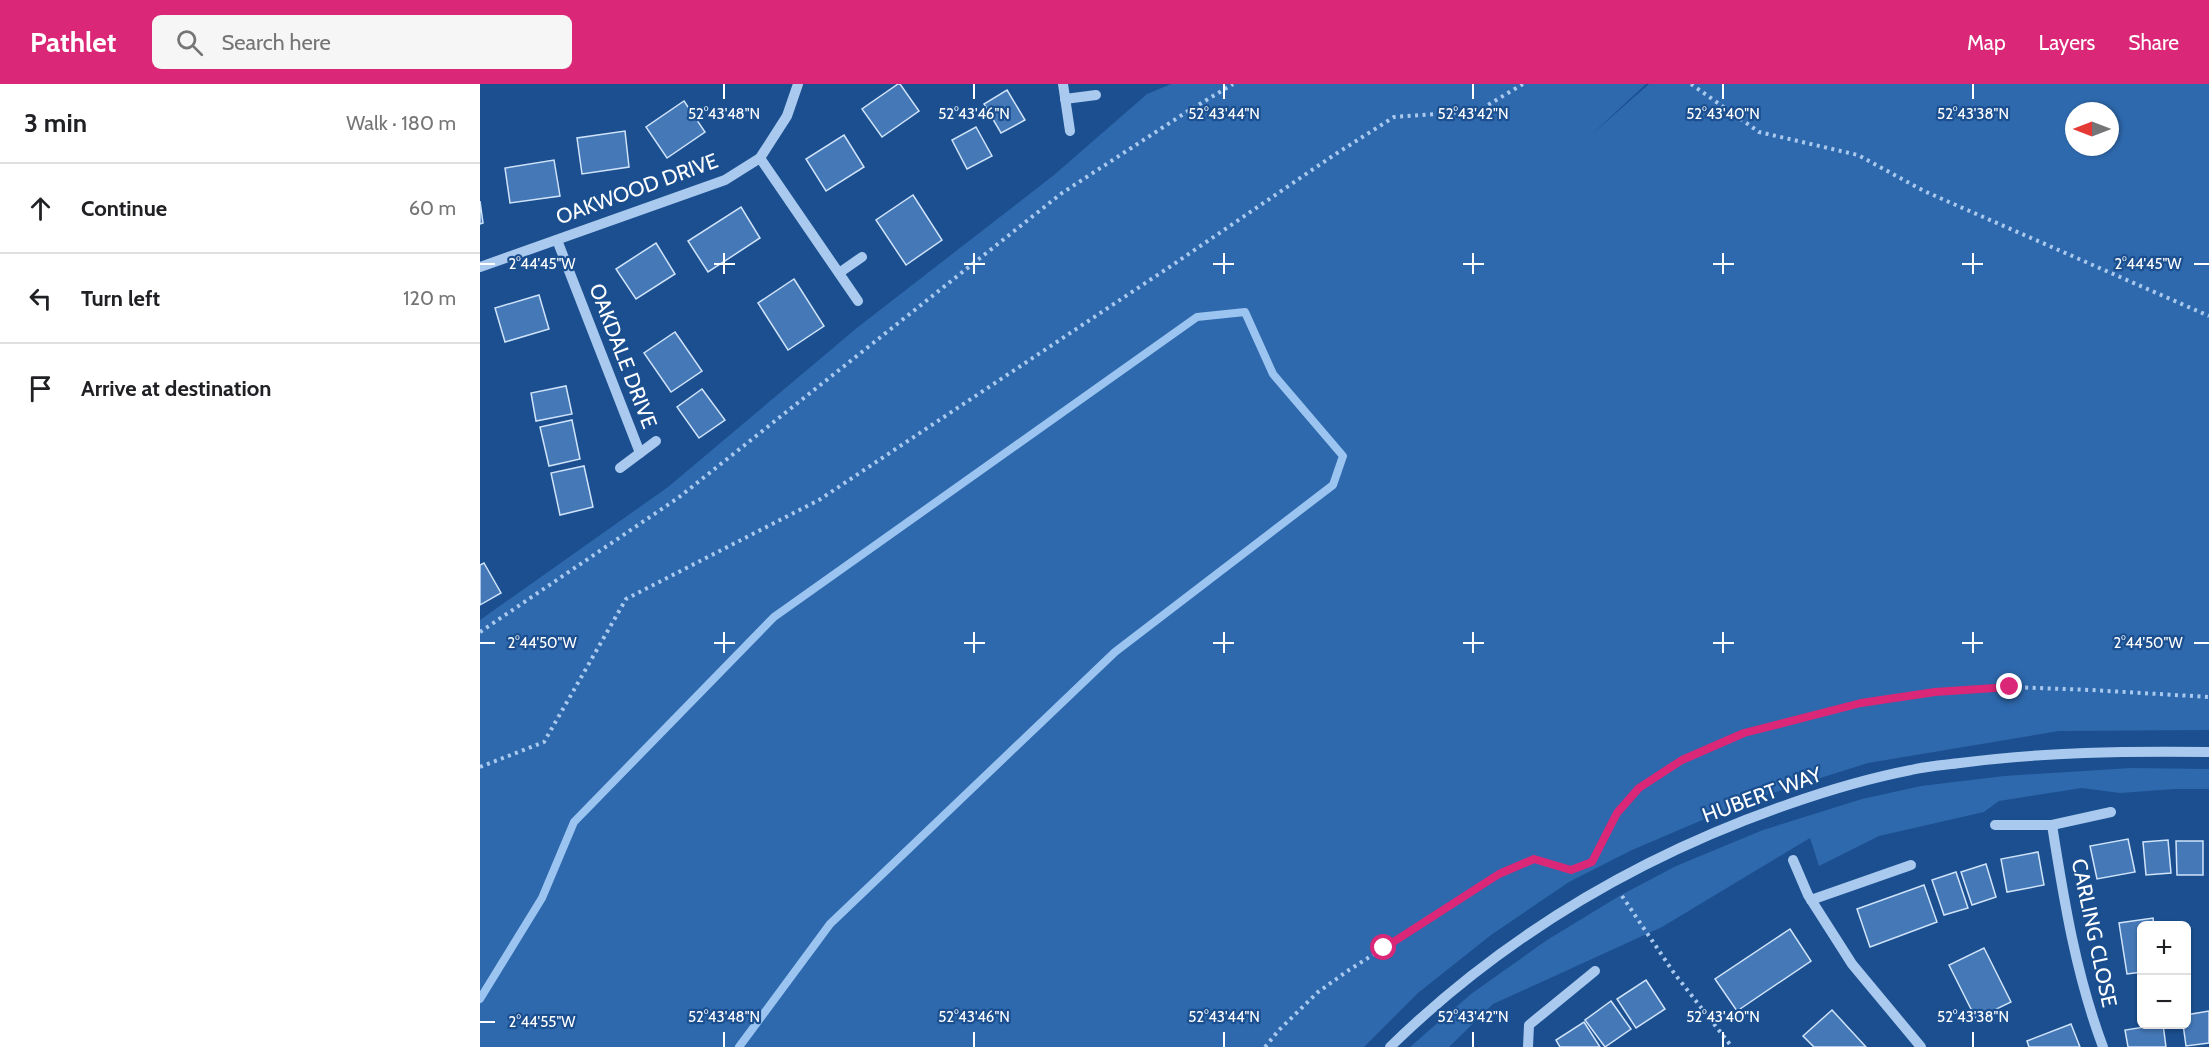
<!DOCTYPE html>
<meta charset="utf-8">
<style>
:root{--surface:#fff;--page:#f6f6f6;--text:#202124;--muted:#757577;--line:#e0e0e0;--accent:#db2777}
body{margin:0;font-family:Cabin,sans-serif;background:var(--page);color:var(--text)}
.controls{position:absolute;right:18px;bottom:18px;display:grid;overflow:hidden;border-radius:9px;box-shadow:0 2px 4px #0004}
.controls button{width:54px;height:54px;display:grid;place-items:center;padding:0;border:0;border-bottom:2px solid var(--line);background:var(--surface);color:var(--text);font:30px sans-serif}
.compass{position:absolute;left:1585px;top:18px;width:54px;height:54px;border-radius:50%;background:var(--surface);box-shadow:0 2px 4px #0004;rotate:270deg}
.stop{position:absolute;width:18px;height:18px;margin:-14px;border:4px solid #db2777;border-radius:50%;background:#fff}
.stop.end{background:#db2777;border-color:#fff;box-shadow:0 2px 6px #0008}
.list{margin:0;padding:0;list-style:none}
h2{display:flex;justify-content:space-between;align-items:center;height:78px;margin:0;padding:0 24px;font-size:26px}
h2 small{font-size:20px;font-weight:400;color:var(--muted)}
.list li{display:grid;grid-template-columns:39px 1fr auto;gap:18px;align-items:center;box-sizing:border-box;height:90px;padding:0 24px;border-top:2px solid var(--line)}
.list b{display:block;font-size:22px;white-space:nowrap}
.list em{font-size:20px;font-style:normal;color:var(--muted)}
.icon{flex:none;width:33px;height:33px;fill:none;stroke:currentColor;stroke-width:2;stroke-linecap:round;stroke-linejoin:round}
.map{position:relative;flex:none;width:1729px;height:963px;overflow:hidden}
header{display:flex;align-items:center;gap:36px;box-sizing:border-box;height:84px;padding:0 30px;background:var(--accent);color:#fff}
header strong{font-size:28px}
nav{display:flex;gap:33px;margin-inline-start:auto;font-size:21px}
.search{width:420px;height:54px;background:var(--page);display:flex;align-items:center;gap:15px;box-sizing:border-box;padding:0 21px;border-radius:9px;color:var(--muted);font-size:22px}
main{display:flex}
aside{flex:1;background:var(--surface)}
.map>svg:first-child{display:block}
.green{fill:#2e69ad;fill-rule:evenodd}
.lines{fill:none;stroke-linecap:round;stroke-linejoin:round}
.stream{stroke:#9cc4f0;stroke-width:8}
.building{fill:#4478b7;stroke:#cfe3fa;stroke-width:1.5}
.path{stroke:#a9c9ee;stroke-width:4;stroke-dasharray:3 4.5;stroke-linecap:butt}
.minor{stroke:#a9c9ee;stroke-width:10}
.route{stroke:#db2777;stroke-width:8}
.ticks{fill:none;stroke:#fff;stroke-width:2}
.labels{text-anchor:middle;stroke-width:4.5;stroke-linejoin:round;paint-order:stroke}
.street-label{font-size:21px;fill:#fff;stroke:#1b4f8f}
.ticks-label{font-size:15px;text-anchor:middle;fill:#fff;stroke:#1b4f8f;stroke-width:4.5;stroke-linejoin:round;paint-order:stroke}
</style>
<header>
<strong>Pathlet</strong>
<div class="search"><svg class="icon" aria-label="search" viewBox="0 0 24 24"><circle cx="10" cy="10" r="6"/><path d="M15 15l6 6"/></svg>Search here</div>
<nav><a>Map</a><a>Layers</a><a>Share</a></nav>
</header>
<main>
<aside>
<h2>3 min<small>Walk · 180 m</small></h2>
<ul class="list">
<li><svg class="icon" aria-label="ahead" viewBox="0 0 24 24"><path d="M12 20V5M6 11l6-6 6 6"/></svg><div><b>Continue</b></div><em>60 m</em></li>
<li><svg class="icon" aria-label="left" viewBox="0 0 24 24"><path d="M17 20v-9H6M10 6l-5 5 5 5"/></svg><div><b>Turn left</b></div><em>120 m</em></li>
<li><svg class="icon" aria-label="arrive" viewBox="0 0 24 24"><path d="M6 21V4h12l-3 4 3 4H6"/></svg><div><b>Arrive at destination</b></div></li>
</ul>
</aside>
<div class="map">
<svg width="1729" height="963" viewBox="0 0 1729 963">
<rect width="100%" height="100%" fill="#1b4f8f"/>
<g class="green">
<path d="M691,0H1166L1111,51L1169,0H1729V646L1579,647L1388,679L1267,717L1152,766L1089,798L1011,851L938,909L884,963H0V536L188,403L378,243L574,91L667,10ZM1594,27H1630V63H1594Z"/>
<polygon points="1651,684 1729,685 1729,705 1694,705 1640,709 1602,704 1519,717 1504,728 1399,752 1339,782 1330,754 1182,843 1013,920 969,963 930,963 991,910 1067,856 1141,811 1196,782 1283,746 1382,715 1441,702 1524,692"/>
</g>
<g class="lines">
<polyline class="stream" points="0,915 62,814 94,738 294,533 717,233 765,228 793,290 863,372 853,401 635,568 350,840 259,963"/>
</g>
<g class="building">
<polygon points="418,0 420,0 439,27 402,53 382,25"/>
<polygon points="527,6 545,36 521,49 504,20"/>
<polygon points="204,17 225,48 187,74 166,43"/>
<polygon points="496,43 512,72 487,85 472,56"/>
<polygon points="145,47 149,83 102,90 97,54"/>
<polygon points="364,51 384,83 346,107 326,75"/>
<polygon points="74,76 80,112 30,119 25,84"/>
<polygon points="433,111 462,156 426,181 396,136"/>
<polygon points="0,117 3,139 0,140"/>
<polygon points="261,123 280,154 228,188 208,157"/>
<polygon points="176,159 195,190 156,215 136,185"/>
<polygon points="314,195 344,242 308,266 278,219"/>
<polygon points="59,211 69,245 25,258 15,224"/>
<polygon points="195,248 222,287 191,308 164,269"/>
<polygon points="86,302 92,330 56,337 51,309"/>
<polygon points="222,305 245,336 219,354 197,323"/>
<polygon points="92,336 100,375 69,382 60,343"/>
<polygon points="104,382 113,423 80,431 71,389"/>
<polygon points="4,479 21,509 0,521 0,481"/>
<polygon points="1648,755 1655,788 1617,795 1610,762"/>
<polygon points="1688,756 1691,789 1666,791 1663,758"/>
<polygon points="1696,757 1723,757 1723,791 1697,791"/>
<polygon points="1558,768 1564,801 1527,808 1521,775"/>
<polygon points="1506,780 1516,813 1492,821 1481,788"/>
<polygon points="1476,788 1488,824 1464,831 1452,796"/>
<polygon points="1444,801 1457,838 1390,863 1377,825"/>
<polygon points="1673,834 1674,842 1662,842 1662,888 1647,890 1639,839"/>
<polygon points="1310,845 1331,877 1257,927 1235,895"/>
<polygon points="1504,864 1531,918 1496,935 1469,881"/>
<polygon points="1166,896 1185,925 1156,944 1137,915"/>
<polygon points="1131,917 1151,945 1125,963 1105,936"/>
<polygon points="1352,926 1386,963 1334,963 1323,952"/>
<polygon points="1729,927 1729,959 1706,962 1703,940 1706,940 1706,931"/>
<polygon points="1104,938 1120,963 1080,963 1076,956"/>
<polygon points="1591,940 1600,963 1549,963 1547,957"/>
<polygon points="1683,940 1686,963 1648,963 1645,946"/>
</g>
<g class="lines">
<g class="path">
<polyline points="1211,0 1279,48 1378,71 1444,107 1729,232"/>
<polyline points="0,548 198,414 582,109 705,29 753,0"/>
<polyline points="0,683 64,658 146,515 339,416 691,182 854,71 914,33 998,27 1043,0"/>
<polyline points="1142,812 1194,889 1252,963"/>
<polyline points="785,963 799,946 838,908 869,886 1019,791 1054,775 1091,786 1112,778 1137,729 1159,703 1202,676 1264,649 1381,619 1455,608 1530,603 1611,606 1729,613"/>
</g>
<g class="minor">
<polyline points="583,0 590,47"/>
<polyline points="585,15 616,11"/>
<polyline points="280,74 378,217"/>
<polyline points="77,156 160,369"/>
<polyline points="0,183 245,96 280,74 307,32 318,0"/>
<polyline points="359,189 382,173"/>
<polyline points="140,384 176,357"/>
<polyline points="1515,741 1572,741 1631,728"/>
<path d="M1572,741C1584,817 1596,891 1623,963"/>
<polyline points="1313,776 1328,811 1372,880 1441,963"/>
<polyline points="1331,816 1431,781"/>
<path d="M910,963C1024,852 1159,772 1309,720C1349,706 1390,694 1431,686C1447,682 1464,681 1480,679C1563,668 1646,667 1729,668"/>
<polyline points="1048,963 1049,941 1115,887"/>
</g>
</g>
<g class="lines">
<polyline class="route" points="904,864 1019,790 1054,775 1091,786 1112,778 1137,729 1159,704 1202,676 1264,649 1381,619 1455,608 1530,603"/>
</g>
<path class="ticks" d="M244,0V15M494,0V15M744,0V15M993,0V15M1243,0V15M1493,0V15M244,169V190M494,169V190M744,169V190M993,169V190M1243,169V190M1493,169V190M0,180H15M234,180H255M484,180H505M733,180H754M983,180H1004M1233,180H1254M1482,180H1503M1714,180H1729M244,548V569M494,548V569M744,548V569M993,548V569M1243,548V569M1493,548V569M0,559H15M234,559H255M484,559H505M733,559H754M983,559H1004M1233,559H1254M1482,559H1503M1714,559H1729M0,938H15M244,948V963M494,948V963M744,948V963M993,948V963M1243,948V963M1493,948V963"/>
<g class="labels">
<g class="street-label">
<text transform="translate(157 105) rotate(-20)" y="7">OAKWOOD DRIVE</text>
<text transform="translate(143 272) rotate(69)" y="7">OAKDALE DRIVE</text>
<text transform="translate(1282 711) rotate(-20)" y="7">HUBERT WAY</text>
<text transform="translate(1614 849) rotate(78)" y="7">CARLING CLOSE</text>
</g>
</g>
<g class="ticks-label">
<text x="244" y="35">52°43'48"N</text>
<text x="494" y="35">52°43'46"N</text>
<text x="744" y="35">52°43'44"N</text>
<text x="993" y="35">52°43'42"N</text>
<text x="1243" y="35">52°43'40"N</text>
<text x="1493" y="35">52°43'38"N</text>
<text x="1668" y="185">2°44'45"W</text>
<text x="62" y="185">2°44'45"W</text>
<text x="1668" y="564">2°44'50"W</text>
<text x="62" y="564">2°44'50"W</text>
<text x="244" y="938">52°43'48"N</text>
<text x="494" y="938">52°43'46"N</text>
<text x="744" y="938">52°43'44"N</text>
<text x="993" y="938">52°43'42"N</text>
<text x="1243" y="938">52°43'40"N</text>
<text x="1493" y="938">52°43'38"N</text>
<text x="62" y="943">2°44'55"W</text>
</g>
</svg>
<div class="controls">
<button>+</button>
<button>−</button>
</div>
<svg class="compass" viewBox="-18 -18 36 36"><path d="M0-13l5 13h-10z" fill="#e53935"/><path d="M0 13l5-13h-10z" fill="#757577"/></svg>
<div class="stop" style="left:904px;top:864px"></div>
<div class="stop end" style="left:1530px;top:603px"></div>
</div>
</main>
